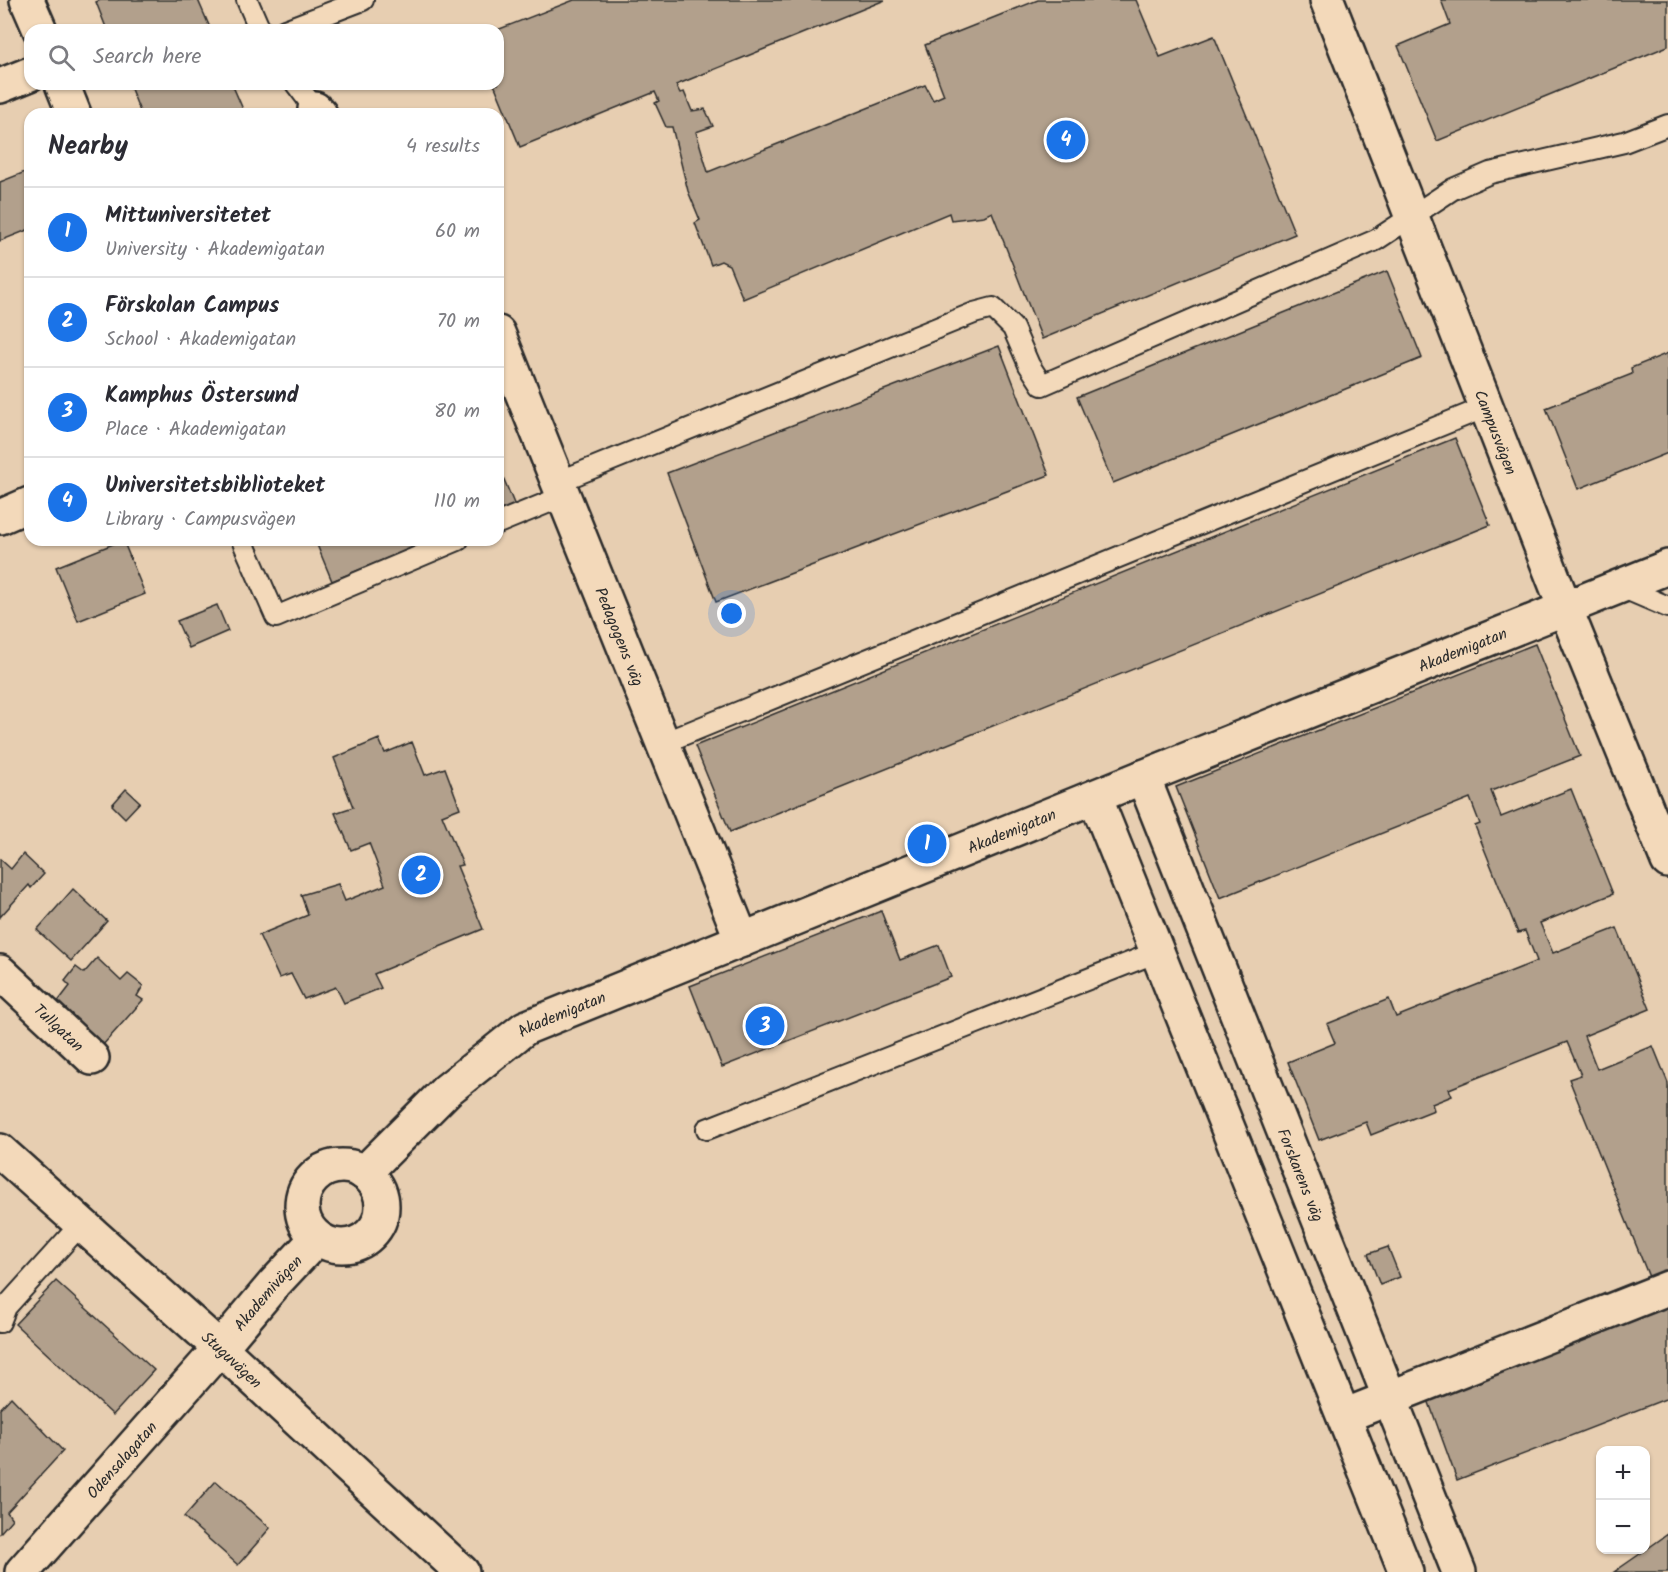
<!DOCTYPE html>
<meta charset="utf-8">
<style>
:root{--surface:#fff;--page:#f7f7f7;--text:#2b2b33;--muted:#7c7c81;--line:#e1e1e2;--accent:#1a73e8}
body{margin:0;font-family:Kalam,sans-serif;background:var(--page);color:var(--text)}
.controls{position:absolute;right:18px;bottom:18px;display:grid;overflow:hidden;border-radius:12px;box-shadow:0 2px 4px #0004}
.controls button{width:54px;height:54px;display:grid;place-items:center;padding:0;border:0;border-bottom:2px solid var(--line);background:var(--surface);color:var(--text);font:30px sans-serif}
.you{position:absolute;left:732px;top:614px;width:21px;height:21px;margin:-15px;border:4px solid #fff;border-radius:50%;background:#1a73e8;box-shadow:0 0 0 9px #1a73e833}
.badge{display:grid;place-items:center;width:39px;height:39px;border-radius:50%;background:var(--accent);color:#fff;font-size:20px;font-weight:700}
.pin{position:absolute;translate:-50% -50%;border:3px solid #fff;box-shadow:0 2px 6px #0006}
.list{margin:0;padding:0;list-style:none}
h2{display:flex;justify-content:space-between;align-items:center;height:78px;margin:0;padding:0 24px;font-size:26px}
h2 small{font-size:20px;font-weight:400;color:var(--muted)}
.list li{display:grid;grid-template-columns:39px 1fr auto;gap:18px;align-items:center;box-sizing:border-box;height:90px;padding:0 24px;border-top:2px solid var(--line)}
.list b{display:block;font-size:22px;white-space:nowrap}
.list p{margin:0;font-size:20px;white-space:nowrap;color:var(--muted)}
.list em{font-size:20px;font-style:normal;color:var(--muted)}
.icon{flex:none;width:33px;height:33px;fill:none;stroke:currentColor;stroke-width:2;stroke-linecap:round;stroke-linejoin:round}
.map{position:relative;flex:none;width:1668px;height:1572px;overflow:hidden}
.search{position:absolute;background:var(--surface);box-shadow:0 2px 4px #0004;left:24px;top:24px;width:480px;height:66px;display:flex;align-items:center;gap:15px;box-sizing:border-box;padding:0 21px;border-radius:18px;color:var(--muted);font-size:22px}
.panel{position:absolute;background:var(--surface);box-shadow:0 2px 4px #0004;left:24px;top:108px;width:480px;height:438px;border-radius:18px}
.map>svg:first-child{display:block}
.building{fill:#b2a08c;stroke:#2b2b2b;stroke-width:1.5}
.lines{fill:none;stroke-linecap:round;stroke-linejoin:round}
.service-casing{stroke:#2b2b2b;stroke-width:24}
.minor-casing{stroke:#2b2b2b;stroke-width:38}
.secondary-casing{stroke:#2b2b2b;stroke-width:38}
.service{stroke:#f3d9ba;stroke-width:20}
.minor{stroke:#f3d9ba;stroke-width:33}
.secondary{stroke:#f3d9ba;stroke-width:33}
.labels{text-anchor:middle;stroke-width:5;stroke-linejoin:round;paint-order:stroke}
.street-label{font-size:16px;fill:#2b2b2b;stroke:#f3d9ba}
</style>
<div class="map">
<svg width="1668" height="1572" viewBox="0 0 1668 1572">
<rect width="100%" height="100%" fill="#e7ceb1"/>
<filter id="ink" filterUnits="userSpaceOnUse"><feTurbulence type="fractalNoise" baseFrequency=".0167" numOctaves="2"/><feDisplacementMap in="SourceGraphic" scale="12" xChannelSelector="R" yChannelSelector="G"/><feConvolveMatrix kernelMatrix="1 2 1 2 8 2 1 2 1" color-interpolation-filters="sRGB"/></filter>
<g filter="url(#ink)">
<g class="building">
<polygon points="101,0 198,0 211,30 107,30 96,2"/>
<polygon points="574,0 885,0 676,85 680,93 684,92 692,111 705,109 713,126 696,132 708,172 925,85 933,100 944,95 925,45 1038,0 1136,0 1160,57 1214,36 1295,234 1042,339 992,212 984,216 951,220 949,213 743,299 729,265 721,261 711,265 695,223 700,220 688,191 672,127 666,127 655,103 659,101 655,92 520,147 494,84 498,84 497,30"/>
<polygon points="1441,0 1668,0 1668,46 1437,141 1398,46 1450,24"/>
<polygon points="129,84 232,84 245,114 141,114"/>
<polygon points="30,170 30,229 0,241 0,182"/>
<polygon points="1387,271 1422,358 1113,483 1077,397"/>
<polygon points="999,346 1049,475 716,602 667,473"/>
<polygon points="1668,353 1668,453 1578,489 1546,408 1632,374 1631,368"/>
<polygon points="1455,438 1490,525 730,832 695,746"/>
<polygon points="498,465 515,506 498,513"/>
<polygon points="123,540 145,594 78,621 56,567"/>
<polygon points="315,540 432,540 332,581"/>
<polygon points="217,605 228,631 189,648 177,621"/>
<polygon points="1535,644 1580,756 1491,791 1501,817 1571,789 1613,894 1540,923 1553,953 1617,928 1650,1009 1584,1036 1597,1069 1653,1046 1668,1083 1668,1276 1651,1282 1569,1079 1581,1075 1567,1042 1449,1089 1452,1096 1432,1104 1434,1110 1371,1135 1366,1122 1319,1140 1288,1062 1335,1043 1327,1024 1389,999 1396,1017 1537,961 1525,931 1518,933 1475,826 1480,824 1470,798 1220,898 1176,787"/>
<polygon points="379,739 385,753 412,742 425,775 445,768 460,808 442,815 463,865 457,866 483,929 374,974 381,988 344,1003 336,987 304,999 291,974 279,978 259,935 308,915 301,895 338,884 345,901 385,885 369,843 351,850 335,813 353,807 334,758"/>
<polygon points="126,789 140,802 125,818 112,805"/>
<polygon points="23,854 44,874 31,888 29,885 0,917 0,859 11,869"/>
<polygon points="73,889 107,921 71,961 37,930"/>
<polygon points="881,911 900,960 939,945 951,977 722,1067 690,986"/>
<polygon points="97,958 121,981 128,974 143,986 137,996 143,1000 102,1046 57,1003 70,986 65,981 76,967 84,973"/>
<polygon points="1388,1247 1400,1277 1380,1285 1368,1254"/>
<polygon points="56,1281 154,1370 113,1415 15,1324"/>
<polygon points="1668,1303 1668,1398 1457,1480 1427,1397"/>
<polygon points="11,1397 63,1451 7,1512 12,1519 0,1533 0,1409"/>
<polygon points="216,1481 270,1528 238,1565 184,1517"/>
<polygon points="1668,1534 1668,1572 1614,1572 1637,1556"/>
</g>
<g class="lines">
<defs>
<g id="service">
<polyline points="247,0 260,30"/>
<polyline points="285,30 363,0"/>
<polyline points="296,84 315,109"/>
<polyline points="558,482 974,313 993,308 1013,328 1029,365 1042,385 1376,240 1453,189 1490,173 1624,142 1668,125"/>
<polyline points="498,523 564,496"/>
<polyline points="242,540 276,617 458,540"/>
<polyline points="1619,586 1668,607"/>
<polyline points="663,743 1486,407"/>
<polyline points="707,1129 1157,952"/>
<polyline points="0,1322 6,1307 82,1223"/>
</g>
<g id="minor">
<polyline points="27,0 40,30"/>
<path id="s1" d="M1327,0L1565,608L1668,861"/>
<polyline points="62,84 74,114"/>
<polyline points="0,86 30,74"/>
<polyline points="315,109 320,114"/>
<path id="s2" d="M498,333L742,940"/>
<polyline points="0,517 30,504"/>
<path id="s3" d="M1143,777L1459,1572"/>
<polyline points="1095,797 1406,1572"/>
<path id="s4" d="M0,972L92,1058"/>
<circle cx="342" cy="1206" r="40"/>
<path id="s5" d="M364,1173L447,1090L525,1028L1143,777L1668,567"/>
<polyline points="1344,1416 1668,1288"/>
<path id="s6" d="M22,1572L220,1348L274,1284L317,1238"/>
</g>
<g id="secondary">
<path id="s7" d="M0,1151L220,1348L462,1572"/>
</g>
</defs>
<use href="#service" class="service-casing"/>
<use href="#minor" class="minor-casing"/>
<use href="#secondary" class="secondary-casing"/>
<use href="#service" class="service"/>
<use href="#minor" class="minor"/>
<use href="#secondary" class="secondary"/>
</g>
</g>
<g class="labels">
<g class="street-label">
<text dy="6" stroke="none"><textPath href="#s1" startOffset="464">Campusvägen</textPath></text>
<text dy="6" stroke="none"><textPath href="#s2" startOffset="327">Pedagogens väg</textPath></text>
<text dy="6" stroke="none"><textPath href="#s5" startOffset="1228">Akademigatan</textPath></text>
<text dy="6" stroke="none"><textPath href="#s5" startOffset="742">Akademigatan</textPath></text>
<text dy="6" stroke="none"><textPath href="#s5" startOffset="256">Akademigatan</textPath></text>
<text dy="6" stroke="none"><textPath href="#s4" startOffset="81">Tullgatan</textPath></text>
<text dy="6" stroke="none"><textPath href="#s3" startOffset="428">Forskarens väg</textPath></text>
<text dy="6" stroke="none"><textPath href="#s6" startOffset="372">Akademivägen</textPath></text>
<text dy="6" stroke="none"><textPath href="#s7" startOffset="312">Stuguvägen</textPath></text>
<text dy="6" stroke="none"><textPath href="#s6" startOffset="150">Odensalagatan</textPath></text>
</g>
</g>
</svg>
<div class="controls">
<button>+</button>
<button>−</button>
</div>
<div class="you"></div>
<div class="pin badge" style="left:927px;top:844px">1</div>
<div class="pin badge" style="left:421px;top:875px">2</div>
<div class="pin badge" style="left:765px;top:1026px">3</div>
<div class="pin badge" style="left:1066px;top:140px">4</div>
<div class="search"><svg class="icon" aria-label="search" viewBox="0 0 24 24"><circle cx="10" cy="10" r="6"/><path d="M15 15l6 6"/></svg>Search here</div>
<section class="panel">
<h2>Nearby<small>4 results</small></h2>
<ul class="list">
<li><span class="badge">1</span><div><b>Mittuniversitetet</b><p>University · Akademigatan</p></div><em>60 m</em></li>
<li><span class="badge">2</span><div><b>Förskolan Campus</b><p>School · Akademigatan</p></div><em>70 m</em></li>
<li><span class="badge">3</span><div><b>Kamphus Östersund</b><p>Place · Akademigatan</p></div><em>80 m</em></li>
<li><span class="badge">4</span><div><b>Universitetsbiblioteket</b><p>Library · Campusvägen</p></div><em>110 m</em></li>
</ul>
</section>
</div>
